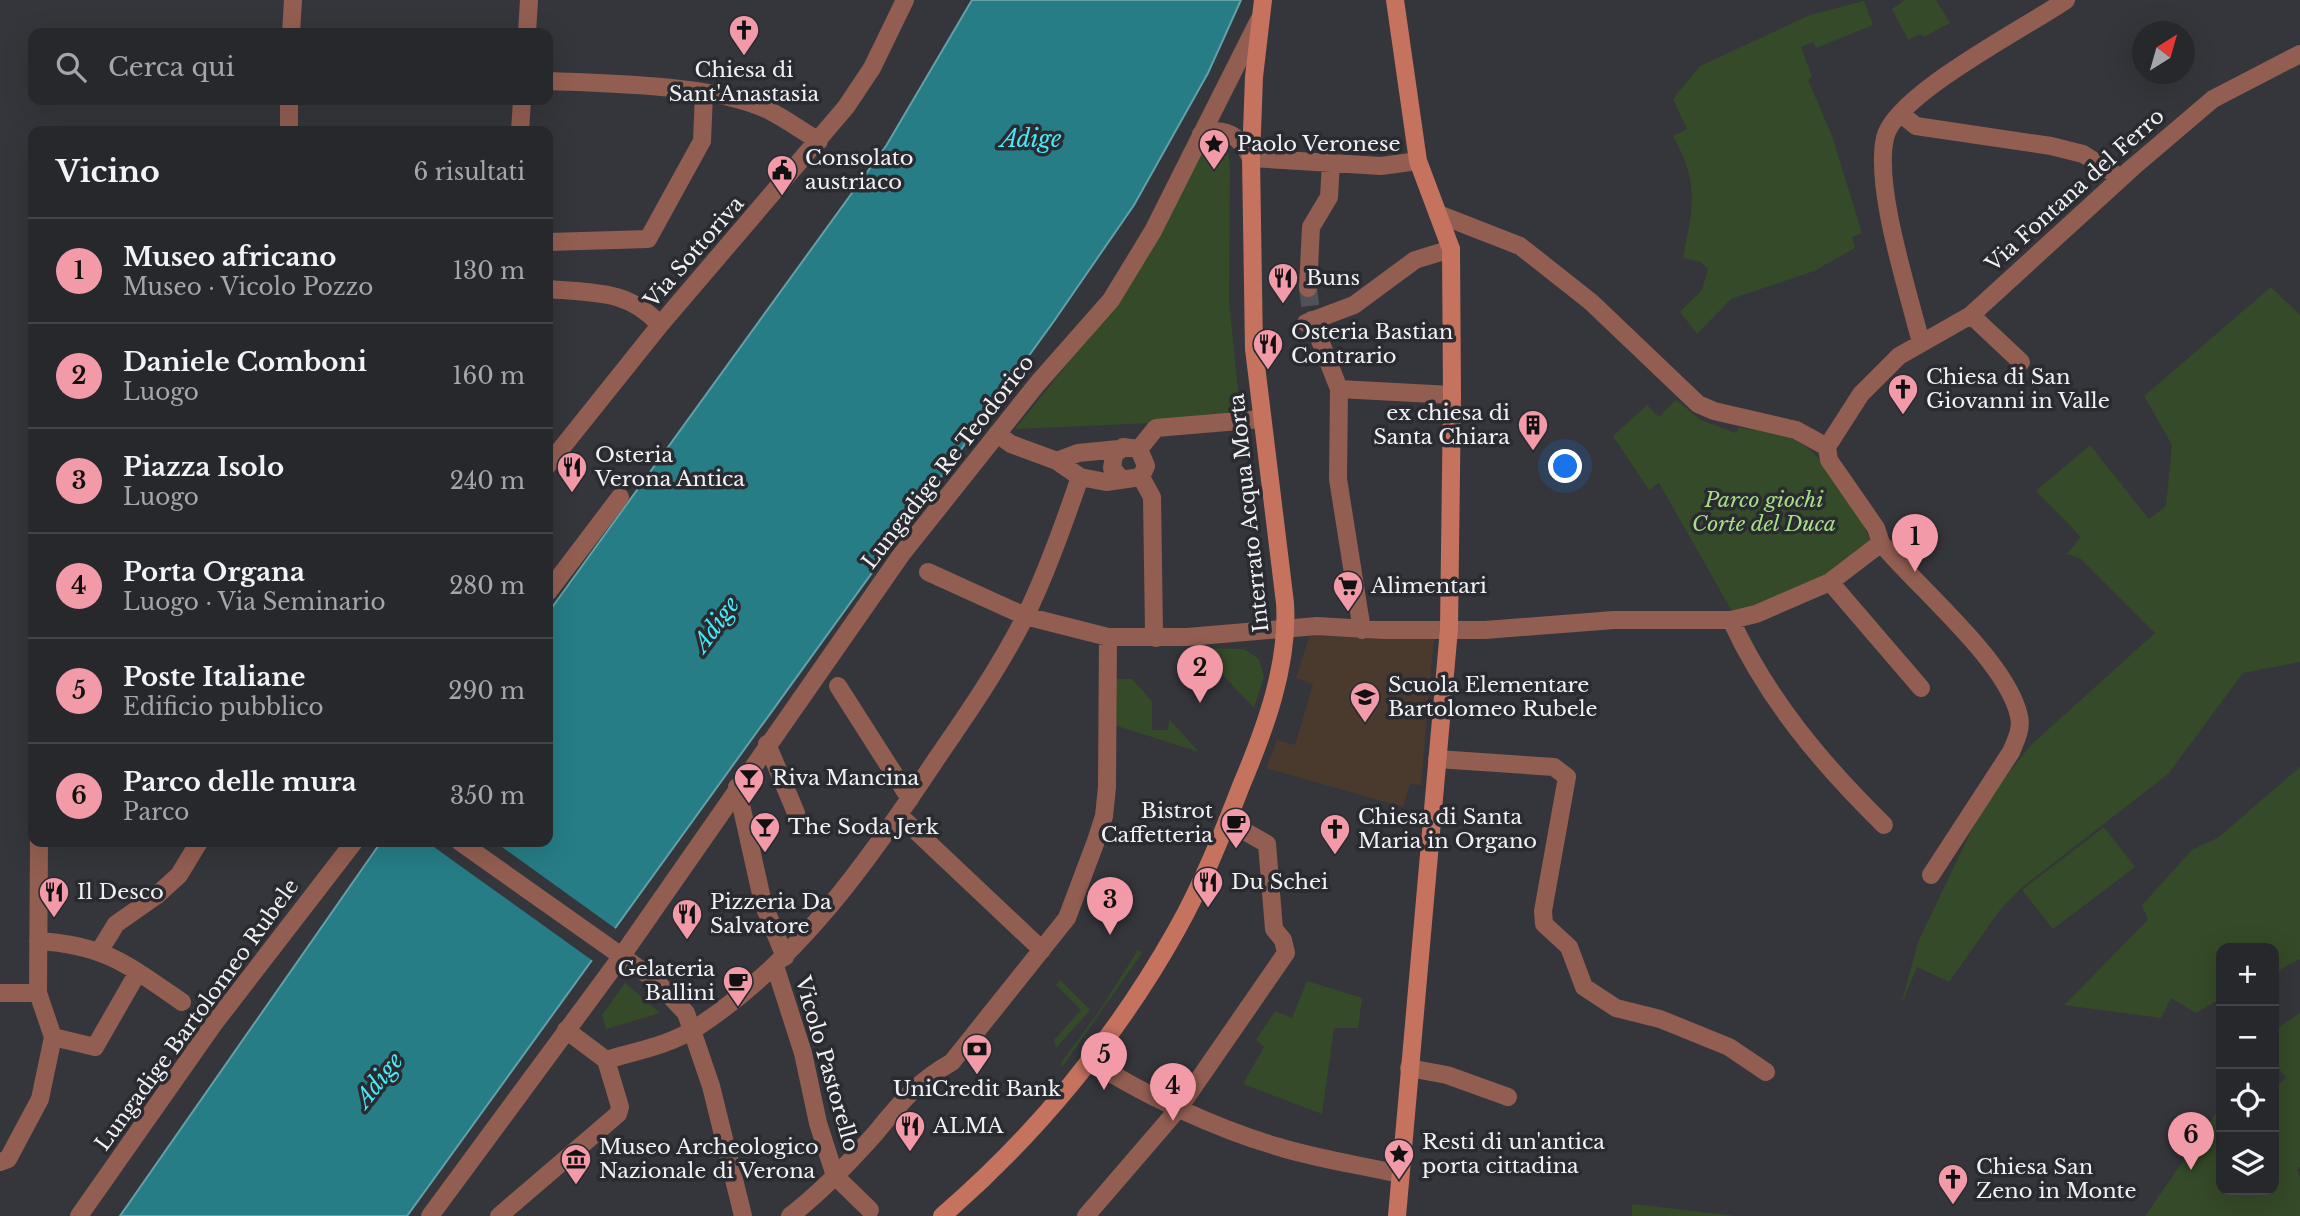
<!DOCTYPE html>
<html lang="it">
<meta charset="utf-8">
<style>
body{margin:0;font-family:"Libre Baskerville",serif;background:#333438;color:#f1f3f6}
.controls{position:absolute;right:21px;bottom:21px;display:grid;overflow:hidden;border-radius:14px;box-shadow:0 7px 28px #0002}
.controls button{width:63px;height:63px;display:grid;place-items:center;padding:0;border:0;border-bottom:2px solid #434448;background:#27282c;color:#f1f3f6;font:35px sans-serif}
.compass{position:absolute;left:2132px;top:21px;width:63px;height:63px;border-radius:50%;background:#27282c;box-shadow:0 7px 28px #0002;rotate:37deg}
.you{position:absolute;left:1566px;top:467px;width:24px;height:24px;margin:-18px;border:5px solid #fff;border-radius:50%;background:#1a73e8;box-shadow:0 0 0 10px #1a73e833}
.badge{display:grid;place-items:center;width:46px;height:46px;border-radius:50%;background:#f39aa8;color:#111;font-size:23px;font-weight:700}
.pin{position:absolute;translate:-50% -58px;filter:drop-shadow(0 2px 4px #0008)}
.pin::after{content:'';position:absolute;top:37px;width:24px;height:21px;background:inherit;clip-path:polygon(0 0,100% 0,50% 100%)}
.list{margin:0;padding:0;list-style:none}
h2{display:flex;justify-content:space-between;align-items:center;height:91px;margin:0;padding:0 28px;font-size:30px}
h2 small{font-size:23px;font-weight:400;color:#a4a6a9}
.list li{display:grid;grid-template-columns:46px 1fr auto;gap:21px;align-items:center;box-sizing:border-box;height:105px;padding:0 28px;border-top:2px solid #434448}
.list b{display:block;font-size:26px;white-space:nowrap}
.list p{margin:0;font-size:23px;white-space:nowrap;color:#a4a6a9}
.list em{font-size:23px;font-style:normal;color:#a4a6a9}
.icon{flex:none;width:38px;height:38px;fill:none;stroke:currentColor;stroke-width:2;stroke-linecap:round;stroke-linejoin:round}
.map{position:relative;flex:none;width:2300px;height:1216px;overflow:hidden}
.search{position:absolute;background:#27282c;box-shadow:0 7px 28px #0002;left:28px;top:28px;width:525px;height:77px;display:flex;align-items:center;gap:18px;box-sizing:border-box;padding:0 24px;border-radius:14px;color:#a4a6a9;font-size:26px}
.panel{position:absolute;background:#27282c;box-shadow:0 7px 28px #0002;left:28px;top:126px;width:525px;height:721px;border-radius:14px}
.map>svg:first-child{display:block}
.education{fill:#4a3a2e}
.green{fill:#354a28}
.water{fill:#267d86;stroke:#63a0a7;stroke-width:2}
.pier{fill:#34363b}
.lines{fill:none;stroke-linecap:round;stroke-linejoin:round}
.minor-tunnel{stroke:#505257;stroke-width:18;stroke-dasharray:18 9;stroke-linecap:butt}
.minor{stroke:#925e51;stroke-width:18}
.tertiary{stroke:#925e51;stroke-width:18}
.secondary{stroke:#c5725e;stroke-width:18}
.labels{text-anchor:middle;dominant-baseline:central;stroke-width:7;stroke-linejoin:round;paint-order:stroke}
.poi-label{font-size:21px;fill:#f0f1f4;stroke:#2a2b31;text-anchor:start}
.street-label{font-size:21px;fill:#f0f1f4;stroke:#2a2b31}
.park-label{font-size:21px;font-style:italic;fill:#a6de86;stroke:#2a2b31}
.water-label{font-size:23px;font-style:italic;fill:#48eaf9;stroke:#2a2b31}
</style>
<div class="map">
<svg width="2300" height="1216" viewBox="0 0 2300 1216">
<rect width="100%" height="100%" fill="#34363b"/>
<path class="education" d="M1310,634L1434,635L1421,785L1410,784L1403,807L1266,768L1277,740L1295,745L1313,684L1296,678Z"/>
<path class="green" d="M1905,0H1936L1950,23L1924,37L1921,34L1908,40L1892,9Z
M1864,1L1873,25L1816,48L1813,42L1801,47L1812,77L1808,80L1832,136L1862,233L1852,237L1855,248L1814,271L1731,299L1697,334L1680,312L1702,290L1708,269L1701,262L1683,258C1693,205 1700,185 1673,136L1687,129L1673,99L1700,66L1810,15Z
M1221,142L1228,152L1230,166L1229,301L1241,419L1015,429L1125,292L1198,155L1209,144Z
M2271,287L2300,315V662L2243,673L2168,774L2020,889L2000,910L1949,982L1917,967L1901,1005L1918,942L1984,804L2031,745L2155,633L2081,559L2067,554L2081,537L2036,491L2090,445L2149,519L2166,506L2172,445L2144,396Z
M1676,400L1701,420L1736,433L1739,427C1750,431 1761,429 1772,431C1824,444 1851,497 1871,542L1820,579L1733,613L1659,483L1649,490L1613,436L1647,405L1659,417Z
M1197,648L1244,649L1259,659L1264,677L1254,708Z
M1115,679H1132L1152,701V730H1168L1169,719L1199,752L1114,725Z
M2300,767V959L2274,973V948H2221V998L2196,1013L2171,998L2161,1018L2064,1005L2148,920L2142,905L2192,850L2219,837Z
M2104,827L2135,867L2053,929L2022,890Z
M1138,950L1142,953L1062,1067L1061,1063L1100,1010Z
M1060,980L1090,1010L1056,1048L1054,1040L1081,1010L1056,985Z
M1307,981L1362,998L1358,1028H1334L1322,1114L1243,1084L1264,1047L1256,1040L1275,1011L1292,1018Z
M625,983L660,1013L606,1029L602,1015Z
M2300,1013V1166L2297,1171L2300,1176V1216H2145L2221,1106V1190H2274V1088L2286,1078L2274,1062V1039L2278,1037L2276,1029Z
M1632,1204L1736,1216H1632Z"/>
<path class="water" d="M972,0H1241L1208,73L1134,205L1054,321L407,1216H120L381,842H548V613L886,146Z"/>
<path class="pier" d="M427,842H495L616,929L593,961Z"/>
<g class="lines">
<path class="minor-tunnel" d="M1308,288L1312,320"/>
<path class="minor" d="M291,33L293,0
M527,33L529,0
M548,81C606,83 718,85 768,110C786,119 802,131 819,141
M1901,114L1916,126L2051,146L2083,154L2121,178
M289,131V100
M520,131L522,100
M1251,158L1381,166L1418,161
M1438,214L1520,246L1591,302L1698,404L1714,411L1796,430L1827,447
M548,242L648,239L702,141L704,94
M1308,288L1311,227L1329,197L1331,163
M548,289C592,293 628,289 660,325
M1971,315L2021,362
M1312,320L1339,389L1338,479L1362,630
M1306,323L1354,305L1415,260L1451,249
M1921,343C1908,290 1874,188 1885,138C1894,95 2027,27 2066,0
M1339,389L1452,395
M997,434L1011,444L1057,461L1080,477L1106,482L1141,477L1146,466L1139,449L1123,447L1114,455L1112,468L1121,479
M1139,449L1156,428L1262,419
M1057,461L1078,453L1119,449
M548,465L660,325L846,107L872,68L905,0
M1141,477L1152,497L1154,632L1156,638
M1881,543C1918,588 2007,661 2019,716C2022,729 2016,740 2011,752L1931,875
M928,572L1025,616L1108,637H1187L1317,626L1384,630H1485L1614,620H1731L1756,614L1830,582L1881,543L1876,528L1829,460L1827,447L1861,394L1899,356L1971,315L2132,168L2213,99L2300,54
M1830,582L1921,688
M548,592L620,497
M1731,620C1767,699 1822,764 1884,825
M838,686L910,799
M767,744L796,813
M1437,759L1554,767L1567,777L1543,911L1544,924L1569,947L1584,987L1616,1008L1660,1019L1729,1047L1766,1072
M737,787L763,903L785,957
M899,815L1042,950
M38,941C105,945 128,965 182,1002
M100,950L116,924L156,896L179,875L199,842
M775,966L803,1053L818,1123L835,1176L870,1210
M0,993H38
M53,1037L95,1047L138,972
M1089,1059C1140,1094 1220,1130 1279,1147C1318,1159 1359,1165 1400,1174
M606,1060C636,1051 670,1045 696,1028C799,961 870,859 937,758C968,713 999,668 1024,619C1046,575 1064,524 1080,477
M1409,1068L1447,1075L1508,1097
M0,1162L8,1159L40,1099L53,1037L38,993L39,842
M79,1216L213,1025L354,842
M499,1216L618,1114L620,1107L606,1060L566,1030
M790,1216C820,1193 847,1165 873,1136C899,1105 915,1083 952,1062L1067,918L1096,841L1104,816L1107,787L1108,637
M1086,1216L1179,1108L1286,953L1283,940L1274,929L1267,844L1227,821"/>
<path class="tertiary" d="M1201,134C1225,126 1240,136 1251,158
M460,842L654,979L686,1013L711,1086L743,1216
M430,1216L621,957L901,555L1037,384L1111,300L1153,231L1259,20"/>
<path class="secondary" d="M1395,0L1418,161L1451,249L1452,395L1449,629L1397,1216
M942,1216C1035,1136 1116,1038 1176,931C1202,885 1222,835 1241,786C1265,729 1289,665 1285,603L1254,349L1251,158L1254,77L1263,0"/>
</g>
<defs>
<g id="church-pin" transform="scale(1.575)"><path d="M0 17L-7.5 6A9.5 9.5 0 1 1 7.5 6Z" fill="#f39aa8" stroke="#2a2b31"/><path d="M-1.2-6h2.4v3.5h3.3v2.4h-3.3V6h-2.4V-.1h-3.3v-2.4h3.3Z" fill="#111"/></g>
<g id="sight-pin" transform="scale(1.575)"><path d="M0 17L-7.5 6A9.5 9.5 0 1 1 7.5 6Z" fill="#f39aa8" stroke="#2a2b31"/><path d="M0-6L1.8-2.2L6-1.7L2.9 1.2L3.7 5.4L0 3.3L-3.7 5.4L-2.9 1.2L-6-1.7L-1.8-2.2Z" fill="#111"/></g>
<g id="civic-pin" transform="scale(1.575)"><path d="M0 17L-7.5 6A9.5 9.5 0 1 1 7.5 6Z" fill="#f39aa8" stroke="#2a2b31"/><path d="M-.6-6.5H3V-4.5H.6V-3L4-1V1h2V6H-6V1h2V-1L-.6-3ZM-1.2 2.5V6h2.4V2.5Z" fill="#111"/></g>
<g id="restaurant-pin" transform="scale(1.575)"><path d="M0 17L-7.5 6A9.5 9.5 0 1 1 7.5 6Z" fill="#f39aa8" stroke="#2a2b31"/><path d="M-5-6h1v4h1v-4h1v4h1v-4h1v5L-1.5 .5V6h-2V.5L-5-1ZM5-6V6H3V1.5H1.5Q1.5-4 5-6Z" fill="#111"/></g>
<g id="building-pin" transform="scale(1.575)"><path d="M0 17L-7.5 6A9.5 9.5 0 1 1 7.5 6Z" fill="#f39aa8" stroke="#2a2b31"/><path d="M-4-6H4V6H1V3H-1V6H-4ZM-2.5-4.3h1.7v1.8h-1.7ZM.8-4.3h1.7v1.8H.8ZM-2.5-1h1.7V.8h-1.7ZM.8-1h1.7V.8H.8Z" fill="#111"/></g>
<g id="supermarket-pin" transform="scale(1.575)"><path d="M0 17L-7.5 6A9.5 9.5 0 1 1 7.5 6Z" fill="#f39aa8" stroke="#2a2b31"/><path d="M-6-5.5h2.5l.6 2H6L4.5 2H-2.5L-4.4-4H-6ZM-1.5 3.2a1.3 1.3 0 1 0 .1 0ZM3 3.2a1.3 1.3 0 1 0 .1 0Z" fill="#111"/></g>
<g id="school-pin" transform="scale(1.575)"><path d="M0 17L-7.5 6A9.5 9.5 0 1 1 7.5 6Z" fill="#f39aa8" stroke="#2a2b31"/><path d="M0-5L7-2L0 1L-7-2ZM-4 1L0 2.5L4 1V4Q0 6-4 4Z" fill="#111"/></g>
<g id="bar-pin" transform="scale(1.575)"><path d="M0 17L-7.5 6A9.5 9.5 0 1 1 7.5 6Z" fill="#f39aa8" stroke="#2a2b31"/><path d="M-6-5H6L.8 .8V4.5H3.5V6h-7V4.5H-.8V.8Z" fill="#111"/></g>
<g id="cafe-pin" transform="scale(1.575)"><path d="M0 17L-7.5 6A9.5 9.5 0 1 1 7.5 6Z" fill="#f39aa8" stroke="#2a2b31"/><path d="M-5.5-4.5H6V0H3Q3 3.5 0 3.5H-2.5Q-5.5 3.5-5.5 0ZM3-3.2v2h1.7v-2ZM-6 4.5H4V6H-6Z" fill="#111"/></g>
<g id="bank-pin" transform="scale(1.575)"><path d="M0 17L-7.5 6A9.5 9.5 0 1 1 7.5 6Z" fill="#f39aa8" stroke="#2a2b31"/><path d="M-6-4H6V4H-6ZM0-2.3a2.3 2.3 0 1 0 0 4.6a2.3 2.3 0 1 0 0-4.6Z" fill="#111"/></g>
<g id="museum-pin" transform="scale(1.575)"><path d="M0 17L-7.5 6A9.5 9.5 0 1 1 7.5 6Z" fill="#f39aa8" stroke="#2a2b31"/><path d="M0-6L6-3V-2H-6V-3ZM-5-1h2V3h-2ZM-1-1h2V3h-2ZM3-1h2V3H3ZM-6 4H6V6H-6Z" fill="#111"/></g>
</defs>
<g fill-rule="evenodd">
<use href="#church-pin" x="744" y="30"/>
<use href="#sight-pin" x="1214" y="144"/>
<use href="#civic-pin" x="782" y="170"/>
<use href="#restaurant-pin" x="1283" y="278"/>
<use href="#restaurant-pin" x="1268" y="344"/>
<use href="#church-pin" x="1903" y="389"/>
<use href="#building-pin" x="1533" y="425"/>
<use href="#restaurant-pin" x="572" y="467"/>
<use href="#supermarket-pin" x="1348" y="586"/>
<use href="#school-pin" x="1365" y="697"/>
<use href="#bar-pin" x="749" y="778"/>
<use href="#cafe-pin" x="1236" y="823"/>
<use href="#bar-pin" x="765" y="827"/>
<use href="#church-pin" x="1335" y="829"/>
<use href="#restaurant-pin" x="1208" y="882"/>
<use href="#restaurant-pin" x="54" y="892"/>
<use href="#restaurant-pin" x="687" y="914"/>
<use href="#cafe-pin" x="738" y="981"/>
<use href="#bank-pin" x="977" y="1049"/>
<use href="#restaurant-pin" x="910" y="1126"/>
<use href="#sight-pin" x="1399" y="1154"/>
<use href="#museum-pin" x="576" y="1159"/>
<use href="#church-pin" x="1953" y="1179"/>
</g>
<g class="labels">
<g class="poi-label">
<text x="744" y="70" text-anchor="middle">Chiesa di<tspan x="744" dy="24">Sant'Anastasia</tspan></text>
<text x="1237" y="144">Paolo Veronese</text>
<text x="805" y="158">Consolato<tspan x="805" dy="24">austriaco</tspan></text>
<text x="1306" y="278">Buns</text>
<text x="1291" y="332">Osteria Bastian<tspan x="1291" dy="24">Contrario</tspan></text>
<text x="1926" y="377">Chiesa di San<tspan x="1926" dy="24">Giovanni in Valle</tspan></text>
<text x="1510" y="413" text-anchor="end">ex chiesa di<tspan x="1510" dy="24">Santa Chiara</tspan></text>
<text x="595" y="455">Osteria<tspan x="595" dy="24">Verona Antica</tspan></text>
<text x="1371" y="586">Alimentari</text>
<text x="1388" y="685">Scuola Elementare<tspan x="1388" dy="24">Bartolomeo Rubele</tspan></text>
<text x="772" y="778">Riva Mancina</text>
<text x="1213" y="811" text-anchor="end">Bistrot<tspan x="1213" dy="24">Caffetteria</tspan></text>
<text x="1358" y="817">Chiesa di Santa<tspan x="1358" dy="24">Maria in Organo</tspan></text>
<text x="788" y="827">The Soda Jerk</text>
<text x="1231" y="882">Du Schei</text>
<text x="77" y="892">Il Desco</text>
<text x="710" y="902">Pizzeria Da<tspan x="710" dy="24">Salvatore</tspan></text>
<text x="715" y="969" text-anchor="end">Gelateria<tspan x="715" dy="24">Ballini</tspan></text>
<text x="977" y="1089" text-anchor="middle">UniCredit Bank</text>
<text x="933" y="1126">ALMA</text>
<text x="1422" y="1142">Resti di un'antica<tspan x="1422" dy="24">porta cittadina</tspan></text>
<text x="599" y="1147">Museo Archeologico<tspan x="599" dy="24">Nazionale di Verona</tspan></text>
<text x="1976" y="1167">Chiesa San<tspan x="1976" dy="24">Zeno in Monte</tspan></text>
</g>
<g class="street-label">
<text transform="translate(2075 190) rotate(-42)">Via Fontana del Ferro</text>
<text transform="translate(694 252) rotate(-49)">Via Sottoriva</text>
<text transform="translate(948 462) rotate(-52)">Lungadige Re Teodorico</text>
<text transform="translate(1249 513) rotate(-96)">Interrato Acqua Morta</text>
<text transform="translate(197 1015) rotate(-54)">Lungadige Bartolomeo Rubele</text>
<text transform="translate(827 1064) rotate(74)">Vicolo Pastorello</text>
</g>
<g class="park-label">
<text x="1764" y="500">Parco giochi<tspan x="1764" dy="24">Corte del Duca</tspan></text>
</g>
<g class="water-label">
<text x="1031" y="139">Adige</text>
<text transform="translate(716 624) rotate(-54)">Adige</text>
<text transform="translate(379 1080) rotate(-52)">Adige</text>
</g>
</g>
</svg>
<div class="controls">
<button>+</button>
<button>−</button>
<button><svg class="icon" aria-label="locate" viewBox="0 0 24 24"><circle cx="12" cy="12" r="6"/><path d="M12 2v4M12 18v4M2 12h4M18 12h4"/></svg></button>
<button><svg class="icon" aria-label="layers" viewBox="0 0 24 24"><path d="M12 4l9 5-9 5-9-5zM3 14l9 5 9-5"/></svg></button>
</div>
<svg class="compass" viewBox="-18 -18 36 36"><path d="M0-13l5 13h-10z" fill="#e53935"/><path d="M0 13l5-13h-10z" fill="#a4a6a9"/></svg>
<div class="you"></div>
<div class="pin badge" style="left:1915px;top:572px">1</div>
<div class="pin badge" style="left:1200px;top:703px">2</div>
<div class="pin badge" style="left:1110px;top:935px">3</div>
<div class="pin badge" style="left:1173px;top:1121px">4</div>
<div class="pin badge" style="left:1104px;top:1090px">5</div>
<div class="pin badge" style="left:2191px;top:1170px">6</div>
<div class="search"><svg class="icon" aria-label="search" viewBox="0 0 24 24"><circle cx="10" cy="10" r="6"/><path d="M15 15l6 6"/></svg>Cerca qui</div>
<section class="panel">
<h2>Vicino<small>6 risultati</small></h2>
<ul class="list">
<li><span class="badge">1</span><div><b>Museo africano</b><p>Museo · Vicolo Pozzo</p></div><em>130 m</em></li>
<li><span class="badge">2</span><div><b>Daniele Comboni</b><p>Luogo</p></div><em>160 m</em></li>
<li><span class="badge">3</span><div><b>Piazza Isolo</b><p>Luogo</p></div><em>240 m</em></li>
<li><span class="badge">4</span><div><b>Porta Organa</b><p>Luogo · Via Seminario</p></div><em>280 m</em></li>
<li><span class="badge">5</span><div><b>Poste Italiane</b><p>Edificio pubblico</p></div><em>290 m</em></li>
<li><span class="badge">6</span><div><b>Parco delle mura</b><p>Parco</p></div><em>350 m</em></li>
</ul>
</section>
</div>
